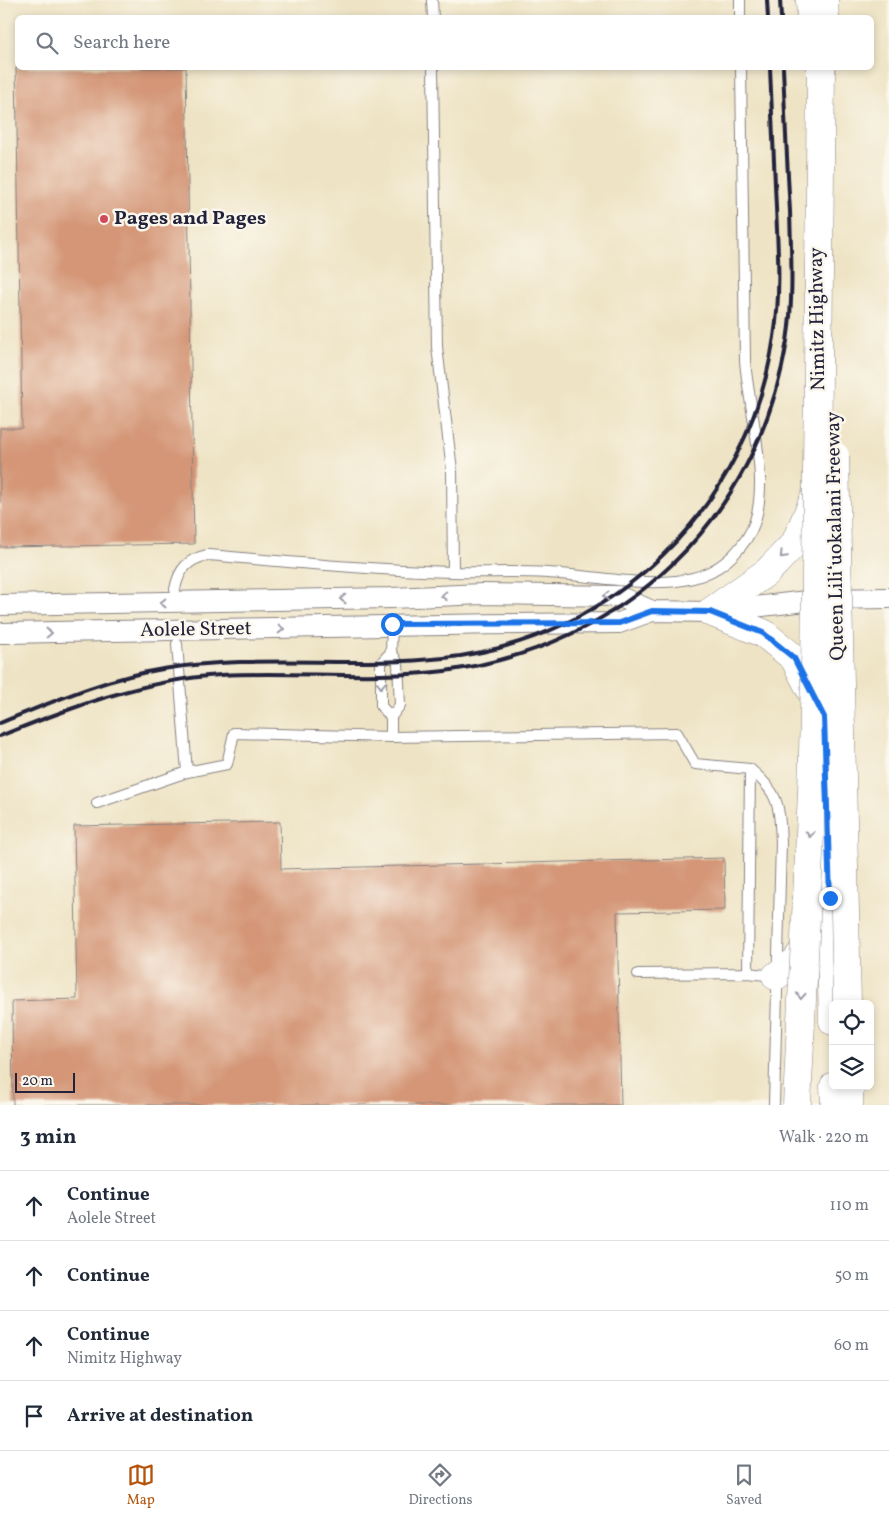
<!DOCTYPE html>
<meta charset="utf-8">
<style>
body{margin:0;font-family:Vollkorn,serif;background:#f6f6f7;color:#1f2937}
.controls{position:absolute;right:15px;bottom:15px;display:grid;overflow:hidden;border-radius:8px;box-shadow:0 2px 8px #0003}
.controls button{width:45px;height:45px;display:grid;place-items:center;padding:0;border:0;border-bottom:1px solid #e0e1e3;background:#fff;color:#1f2937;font:25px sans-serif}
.scale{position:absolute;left:15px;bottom:12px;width:60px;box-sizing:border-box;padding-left:5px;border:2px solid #22223b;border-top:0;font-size:14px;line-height:18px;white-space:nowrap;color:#22223b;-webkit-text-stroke:4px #fbf7ec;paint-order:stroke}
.stop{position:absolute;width:15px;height:15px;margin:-11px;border:4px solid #1a73e8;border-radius:50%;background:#fff}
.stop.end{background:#1a73e8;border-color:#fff;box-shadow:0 1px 5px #0008}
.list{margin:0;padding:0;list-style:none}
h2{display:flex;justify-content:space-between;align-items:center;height:65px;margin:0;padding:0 20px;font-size:21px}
h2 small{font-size:16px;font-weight:400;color:#747a83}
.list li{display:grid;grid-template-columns:32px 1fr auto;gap:15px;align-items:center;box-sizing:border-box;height:70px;padding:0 20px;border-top:1px solid #e0e1e3}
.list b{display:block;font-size:19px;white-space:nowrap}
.list p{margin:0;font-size:16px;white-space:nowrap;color:#747a83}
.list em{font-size:16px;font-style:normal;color:#747a83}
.icon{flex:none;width:28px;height:28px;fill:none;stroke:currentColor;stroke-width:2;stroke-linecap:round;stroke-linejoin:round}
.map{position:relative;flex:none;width:889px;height:1105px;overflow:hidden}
.search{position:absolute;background:#fff;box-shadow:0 2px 8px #0003;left:15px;right:15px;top:15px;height:55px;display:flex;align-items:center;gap:12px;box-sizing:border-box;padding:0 18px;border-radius:8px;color:#747a83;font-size:19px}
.sheet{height:345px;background:#fff}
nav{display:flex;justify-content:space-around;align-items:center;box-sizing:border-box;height:70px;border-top:1px solid #e0e1e3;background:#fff;font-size:14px;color:#747a83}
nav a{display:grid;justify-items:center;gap:2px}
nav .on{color:#b45309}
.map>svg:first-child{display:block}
.building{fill:#d49677}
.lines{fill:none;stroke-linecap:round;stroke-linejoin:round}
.lane-casing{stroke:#888280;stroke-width:12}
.street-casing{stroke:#888280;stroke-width:22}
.primary-casing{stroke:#888280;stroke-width:29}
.highway-casing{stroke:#888280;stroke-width:29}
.lane{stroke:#fff;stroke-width:10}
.street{stroke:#fff;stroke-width:20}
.primary{stroke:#fff;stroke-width:28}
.highway{stroke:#fff;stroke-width:28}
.rail{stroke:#22223b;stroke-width:4}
.highway-bridge-casing{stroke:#888280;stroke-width:29;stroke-linecap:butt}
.highway-bridge{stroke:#fff;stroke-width:28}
.oneway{stroke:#9c9ca7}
.route{stroke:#1a73e8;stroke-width:6}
.poi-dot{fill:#d1495b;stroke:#fbf7ec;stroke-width:2}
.labels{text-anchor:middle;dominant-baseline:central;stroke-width:5;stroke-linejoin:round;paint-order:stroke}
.poi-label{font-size:20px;font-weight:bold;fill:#22223b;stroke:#fbf7ec;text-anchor:start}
.street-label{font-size:20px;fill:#22223b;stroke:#fbf7ec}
</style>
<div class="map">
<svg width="889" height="1105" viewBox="0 0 889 1105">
<rect width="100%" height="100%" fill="#fbf7ec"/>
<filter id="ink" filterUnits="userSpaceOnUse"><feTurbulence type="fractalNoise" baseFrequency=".02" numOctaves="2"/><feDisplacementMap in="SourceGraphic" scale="10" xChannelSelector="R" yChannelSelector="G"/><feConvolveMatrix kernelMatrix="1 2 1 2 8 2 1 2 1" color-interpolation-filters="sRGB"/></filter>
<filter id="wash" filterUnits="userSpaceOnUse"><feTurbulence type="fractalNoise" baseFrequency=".0096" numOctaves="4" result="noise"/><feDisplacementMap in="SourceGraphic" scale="20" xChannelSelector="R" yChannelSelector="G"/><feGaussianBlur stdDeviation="1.12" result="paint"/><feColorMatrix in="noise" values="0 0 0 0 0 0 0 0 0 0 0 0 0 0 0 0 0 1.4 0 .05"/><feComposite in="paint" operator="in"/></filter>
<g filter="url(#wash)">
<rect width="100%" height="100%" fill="#eee3c4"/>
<g id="blocks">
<path class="building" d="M16,68H186L194,544L0,547V428H22Z
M280,822L281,869L724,858L725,910L617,912L621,1105H13L12,1001L77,999L74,826Z"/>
</g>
</g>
<g filter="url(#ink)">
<use href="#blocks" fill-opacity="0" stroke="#888280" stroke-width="1"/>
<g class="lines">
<g class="lane-casing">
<path id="lane" d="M432,0L433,18
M740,0V18
M433,68L437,347L452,470L453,572
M175,589C179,569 188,559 208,555C290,562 371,570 453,572C484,573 516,571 547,573C590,575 641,587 683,580C710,576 732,561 747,538C776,495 748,409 745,360L741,68
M177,644L187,772L227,764L234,733L391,737L677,733L695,764L750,769L748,973L638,974
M391,652L381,663V706L391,717V737
M391,717L400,705L398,663L391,652L392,624
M750,769C780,794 779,805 781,842L774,1105
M97,803L187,772
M748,973L774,976"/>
</g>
<g class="street-casing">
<path id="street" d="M0,605L391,598L482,594L618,596L652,611
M0,633C206,630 412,624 619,623L652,611L710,612L824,599L889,598"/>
</g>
<g class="primary-casing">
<path id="primary" d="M810,0L811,18
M710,612L767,572L795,543L817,492
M710,612L763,633L794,658L819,706
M825,736L833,1021
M776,976L796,961L813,936
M834,1086L835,1105"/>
</g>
<g class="highway-casing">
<path id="highway" d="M824,0L825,18
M849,1086V1105"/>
</g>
<use href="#lane" class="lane"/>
<use href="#street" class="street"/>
<use href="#primary" class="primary"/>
<use href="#highway" class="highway"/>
<path class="rail" d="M767,0L768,18
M780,0L781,18
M0,723C52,702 106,678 163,669C256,654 351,668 444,658C615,640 749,506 774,337C781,294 778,251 776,208C774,161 772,114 770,68
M0,736C72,707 143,680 221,675C296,671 371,680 445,671C624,647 758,520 787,341C794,298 791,254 790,211C787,163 785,115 783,68"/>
<g class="highway-bridge-casing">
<path id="highway-bridge" d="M835,456L847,1004
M797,1105L812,792L815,674L821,68"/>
</g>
<use href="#highway-bridge" class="highway-bridge"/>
</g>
<defs><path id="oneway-chevron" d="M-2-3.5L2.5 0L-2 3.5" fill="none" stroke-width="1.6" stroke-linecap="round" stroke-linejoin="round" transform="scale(1.25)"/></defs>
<g class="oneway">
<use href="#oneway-chevron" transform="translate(783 555) rotate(134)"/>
<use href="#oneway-chevron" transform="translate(444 596) rotate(177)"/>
<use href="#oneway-chevron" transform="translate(606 596) rotate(-179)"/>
<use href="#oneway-chevron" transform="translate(343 599) rotate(179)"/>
<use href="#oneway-chevron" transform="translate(163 603) rotate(179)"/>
<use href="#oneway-chevron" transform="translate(281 629) rotate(-1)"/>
<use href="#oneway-chevron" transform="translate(49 633) rotate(-1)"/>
<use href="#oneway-chevron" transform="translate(381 685) rotate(90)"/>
<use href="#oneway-chevron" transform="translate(810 834) rotate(93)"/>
<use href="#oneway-chevron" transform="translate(801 996) rotate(93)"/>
</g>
</g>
<g class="lines" filter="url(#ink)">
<path class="route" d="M392,624L619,623L652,611L710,612L763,633L794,658L824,717L830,898"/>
</g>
<circle class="poi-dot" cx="104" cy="219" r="5"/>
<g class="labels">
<g class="poi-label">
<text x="114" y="219">Pages and Pages</text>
</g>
<g class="street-label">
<text transform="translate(818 319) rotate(-91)">Nimitz Highway</text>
<text transform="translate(836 536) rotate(-91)">Queen Liliʻuokalani Freeway</text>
<text transform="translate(196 630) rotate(-1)">Aolele Street</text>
</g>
</g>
</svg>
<div class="controls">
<button><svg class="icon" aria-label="locate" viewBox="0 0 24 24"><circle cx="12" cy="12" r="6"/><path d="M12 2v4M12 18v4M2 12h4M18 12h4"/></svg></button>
<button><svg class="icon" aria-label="layers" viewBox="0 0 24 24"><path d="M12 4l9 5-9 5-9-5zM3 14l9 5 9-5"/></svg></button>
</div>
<div class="scale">20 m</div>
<div class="stop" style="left:392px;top:624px"></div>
<div class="stop end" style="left:830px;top:898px"></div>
<div class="search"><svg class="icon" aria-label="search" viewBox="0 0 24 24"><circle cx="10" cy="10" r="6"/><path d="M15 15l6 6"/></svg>Search here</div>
</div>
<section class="sheet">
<h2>3 min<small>Walk · 220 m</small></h2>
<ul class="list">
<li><svg class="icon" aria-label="ahead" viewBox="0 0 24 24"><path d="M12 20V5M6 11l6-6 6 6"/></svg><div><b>Continue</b><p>Aolele Street</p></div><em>110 m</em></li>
<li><svg class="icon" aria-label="ahead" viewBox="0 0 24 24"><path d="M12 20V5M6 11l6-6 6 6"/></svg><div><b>Continue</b></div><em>50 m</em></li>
<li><svg class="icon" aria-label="ahead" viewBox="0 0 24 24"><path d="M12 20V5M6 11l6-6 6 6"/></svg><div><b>Continue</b><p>Nimitz Highway</p></div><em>60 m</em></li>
<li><svg class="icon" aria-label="arrive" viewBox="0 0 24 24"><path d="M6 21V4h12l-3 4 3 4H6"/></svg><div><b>Arrive at destination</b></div></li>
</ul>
</section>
<nav>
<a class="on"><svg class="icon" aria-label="map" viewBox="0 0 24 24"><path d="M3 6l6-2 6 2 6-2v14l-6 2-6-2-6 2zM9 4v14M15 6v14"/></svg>Map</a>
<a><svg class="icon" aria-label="directions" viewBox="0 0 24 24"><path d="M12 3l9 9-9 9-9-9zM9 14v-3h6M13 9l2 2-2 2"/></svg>Directions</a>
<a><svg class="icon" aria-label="saved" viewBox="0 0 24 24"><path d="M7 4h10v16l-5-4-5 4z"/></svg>Saved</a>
</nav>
